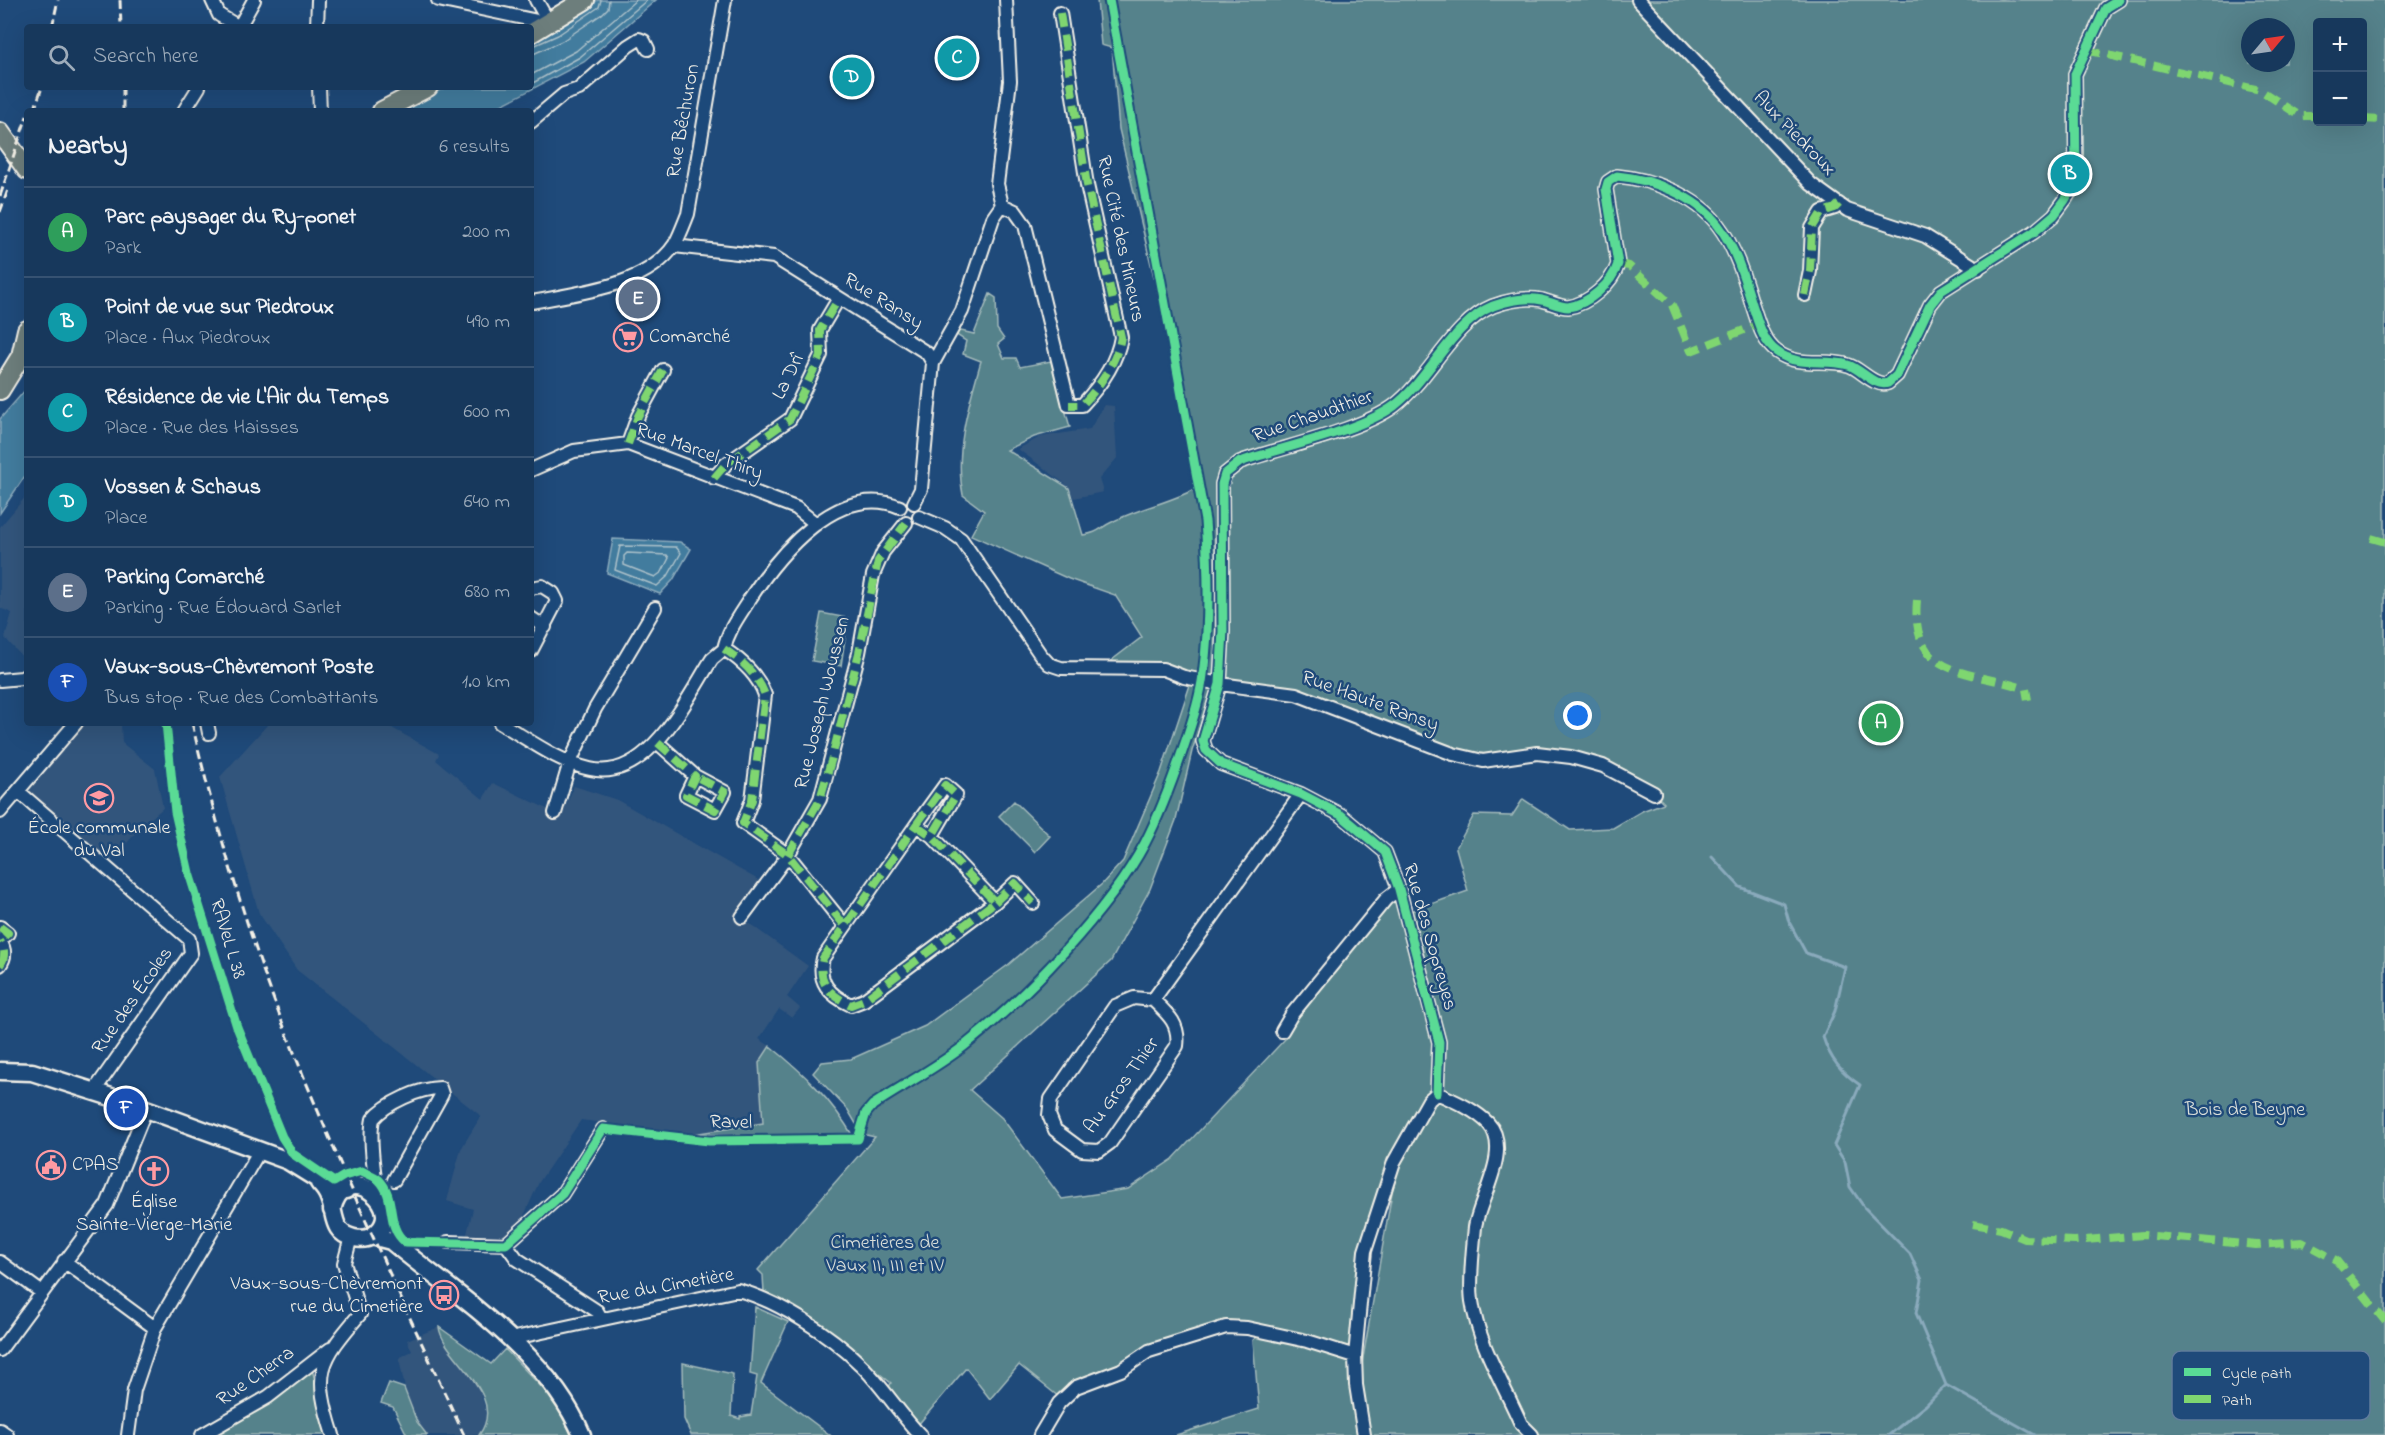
<!DOCTYPE html>
<meta charset="utf-8">
<style>
body{margin:0;font-family:"Indie Flower",sans-serif;background:#244365;color:#f1f3f6}
.controls{position:absolute;right:18px;top:18px;display:grid;overflow:hidden;border-radius:6px;box-shadow:0 6px 24px #0002}
.controls button{width:54px;height:54px;display:grid;place-items:center;padding:0;border:0;border-bottom:2px solid #365272;background:#17385c;color:#f1f3f6;font:30px sans-serif}
.compass{position:absolute;left:2241px;top:18px;width:54px;height:54px;border-radius:50%;background:#17385c;box-shadow:0 6px 24px #0002;rotate:61deg}
.you{position:absolute;left:1578px;top:716px;width:21px;height:21px;margin:-15px;border:4px solid #fff;border-radius:50%;background:#1a73e8;box-shadow:0 0 0 9px #1a73e833}
.badge{display:grid;place-items:center;width:39px;height:39px;border-radius:50%;background:#ff9aa2;color:#fff;font-size:20px;font-weight:700}
.pin{position:absolute;translate:-50% -50%;border:3px solid #fff;box-shadow:0 2px 6px #0006}
.list{margin:0;padding:0;list-style:none}
h2{display:flex;justify-content:space-between;align-items:center;height:78px;margin:0;padding:0 24px;font-size:26px}
h2 small{font-size:20px;font-weight:400;color:#9eacbb}
.list li{display:grid;grid-template-columns:39px 1fr auto;gap:18px;align-items:center;box-sizing:border-box;height:90px;padding:0 24px;border-top:2px solid #365272}
.list b{display:block;font-size:22px;white-space:nowrap}
.list p{margin:0;font-size:20px;white-space:nowrap;color:#9eacbb}
.list em{font-size:20px;font-style:normal;color:#9eacbb}
.icon{flex:none;width:33px;height:33px;fill:none;stroke:currentColor;stroke-width:2;stroke-linecap:round;stroke-linejoin:round}
.map{position:relative;flex:none;width:2385px;height:1435px;overflow:hidden}
.search{position:absolute;background:#17385c;box-shadow:0 6px 24px #0002;left:24px;top:24px;width:510px;height:66px;display:flex;align-items:center;gap:15px;box-sizing:border-box;padding:0 21px;border-radius:6px;color:#9eacbb;font-size:22px}
.panel{position:absolute;background:#17385c;box-shadow:0 6px 24px #0002;left:24px;top:108px;width:510px;height:618px;border-radius:6px}
.map>svg:first-child{display:block}
.built{fill:#33557c}
.green{fill:#54828b;stroke:#a4baba;stroke-width:1.5;fill-rule:evenodd}
.water{fill:#437b9e;stroke:#8aaabc;stroke-width:1.5}
.lines{fill:none;stroke-linecap:round;stroke-linejoin:round}
.shore{stroke:#adc2ca;stroke-width:1.5}
.stream{stroke:#8aaabc;stroke-width:3}
.minor-casing{stroke:#f4f1e8;stroke-width:16}
.secondary-casing{stroke:#f4f1e8;stroke-width:21}
.primary-casing{stroke:#f4f1e8;stroke-width:22}
.minor{stroke:#1f4a7a;stroke-width:12}
.secondary{stroke:#1f4a7a;stroke-width:16}
.primary{stroke:#6d7e7c;stroke-width:18}
.rail{stroke:#f4f1e8;stroke-width:3;stroke-dasharray:9 4.5;stroke-linecap:butt}
.quiet{stroke:#7fd670;stroke-width:8;stroke-dasharray:15 8;stroke-linecap:butt}
.cycleway-casing{stroke:#1f4a7a;stroke-width:13}
.cycleway{stroke:#5adb95;stroke-width:9}
.labels{text-anchor:middle;dominant-baseline:central;stroke-width:5;stroke-linejoin:round;paint-order:stroke}
.street-label{font-size:20px;fill:#f4f1e8;stroke:#1f4a7a}
.poi-label{font-size:20px;fill:#f4f1e8;stroke:#1f4a7a;text-anchor:start}
.park-label{font-size:20px;fill:#dce0da;stroke:#1f4a7a}
.key{fill:#1f4a7a;stroke:#5f7c9b;stroke-width:1.5}
.key-label{font-size:16px;fill:#f4f1e8}
</style>
<div class="map">
<svg width="2385" height="1435" viewBox="0 0 2385 1435">
<rect width="100%" height="100%" fill="#1f4a7a"/>
<filter id="ink" filterUnits="userSpaceOnUse"><feTurbulence type="fractalNoise" baseFrequency=".0167" numOctaves="2"/><feDisplacementMap in="SourceGraphic" scale="12" xChannelSelector="R" yChannelSelector="G"/><feConvolveMatrix kernelMatrix="1 2 1 2 8 2 1 2 1" color-interpolation-filters="sRGB"/></filter>
<g filter="url(#ink)">
<path class="built" d="M1104,405L1114,406L1117,458L1099,479L1103,492L1074,498L1068,486L1018,449L1040,437L1090,429Z
M27,495V662L5,638L12,613L0,608V527Z
M85,723H121L122,743L155,769L163,808L141,827L111,861L27,789Z
M269,723H383L439,754L436,760L483,799L493,783L562,816L574,786L617,800L760,881L739,916L808,966L787,997L800,1008L792,1018L779,1009L759,1039L770,1046L759,1063L763,1123L693,1134L581,1120L539,1182L522,1220L524,1223L508,1237L496,1240L466,1238L473,1209L447,1201L461,1149L481,1116L297,970L259,913L220,777Z
M439,1327L441,1339L464,1364L478,1386L485,1408L486,1420L479,1435H427L417,1422L407,1399L399,1358L412,1351L407,1340Z"/>
<path class="green" d="M1097,0H2385V1435H1369L1360,1375L1394,1181L1421,1103L1400,1137L1363,1250L1353,1344L1348,1349L1299,1335L1223,1321L1147,1347L1117,1366L1068,1384L1059,1397L1019,1365L990,1399L966,1368L917,1426L886,1393L891,1383L821,1326L764,1293L763,1275L758,1270L875,1137L862,1134L848,1110L813,1073L822,1062L851,1059L925,1026L1008,965L1102,884L1123,861L1161,772L1190,685H1214L1192,751L1176,820L1150,889L1111,961L970,1090L1002,1118L1062,1199L1128,1189L1173,1159L1286,1038L1289,1026L1388,898L1396,897L1443,1046L1411,911L1468,891L1456,848L1474,815L1512,816L1523,799L1570,830L1613,828L1642,811L1664,803L1654,793L1571,757L1483,761L1296,694L1108,663L1142,637L1115,595L1069,579L971,535L984,511L963,495C954,451 969,403 981,361L963,354L966,341L955,334L957,330L974,334L990,294L996,298L997,329L1004,339L998,344L1004,358H1016L1020,367L1051,361L1070,427L1034,437L1007,450L1069,488L1083,535C1099,533 1099,528 1112,522C1141,507 1174,502 1203,485L1119,129L1112,48L1101,45ZM2318,22H2362V122H2318ZM2250,27H2286V63H2250Z
M821,613L848,618L841,666L812,661Z
M1014,801L1050,836L1035,852L999,816Z
M770,1046C804,1073 832,1100 854,1138L693,1134L763,1123L759,1063Z
M755,1307L788,1322L761,1383L830,1435H691L684,1419L683,1363L733,1374L731,1416L740,1419V1417L751,1415L757,1376L750,1374Z
M439,1327L491,1364L505,1349L552,1398L572,1435H479C509,1394 442,1357 439,1327Z
M1257,1337L1318,1347L1350,1360L1360,1435H1176L1259,1409L1253,1340Z
M312,1369L329,1435H211C248,1418 281,1395 312,1369Z
M389,1383L404,1388L417,1422L427,1435H407L393,1407L381,1403Z"/>
<path class="water" d="M598,0H656L584,62L490,111H400L446,87H531V42L555,30Z
M27,388V473L0,513V419Z
M613,539L680,542L691,549L673,580L660,594L607,573Z"/>
<g class="lines">
<path class="shore" d="M531,47L558,35L599,7L601,0
M531,55L562,41L602,14L608,8L609,0
M531,75L576,51L636,0
M531,84L580,57L647,0
M620,546L676,547L681,553L668,576L657,586L615,570Z
M627,553L667,555L669,558L662,572L655,577L624,565V556Z"/>
<path class="stream" d="M1712,857L1740,887L1784,904L1789,922L1806,953L1845,967L1835,1011L1823,1037C1830,1059 1841,1072 1860,1085L1834,1145L1845,1162L1850,1187L1864,1207L1910,1254L1922,1280L1916,1313L1946,1385L2035,1435
M1889,1435L1926,1405L1946,1385"/>
<g class="minor-casing">
<path id="minor" d="M212,0L219,15L239,27
M438,0L547,23
M536,0L549,23
M1638,0L1811,184L1847,210L1925,236L1978,269
M239,27L254,0
M317,27L318,0
M319,87L320,111
M184,111L199,87
M531,122L564,94L579,89L628,46L639,39L644,41L648,49
M1002,205L1015,211L1025,225L1069,405H1082C1099,387 1117,362 1121,337L1087,185L1060,13
M674,246L774,257L927,353L933,363L921,489L914,503
M1805,295L1810,271L1812,228L1822,212L1835,208L1839,204
M531,302C577,293 647,287 675,244C680,235 684,224 688,214L725,0
M933,363L962,311L993,218L1002,205L997,184L1010,81L1006,0
M628,444L638,416L663,370
M531,470L574,451L628,444L796,508L815,523
M714,478L726,464L790,419L821,355L820,330L839,298
M919,517L945,528L961,539L1040,654L1049,664L1061,668L1163,669L1184,677L1220,684L1296,694L1453,754L1483,761L1537,753L1571,757L1603,766L1654,793
M531,588L542,586L553,593L557,601L531,651
M531,618L545,627
M724,649C741,660 758,675 765,695L752,800L743,823L788,855L845,926
M0,680L22,678L27,675
M207,723L209,733
M500,723C528,739 558,762 590,769C648,783 687,698 712,659L724,649C728,630 739,616 749,600C778,555 838,481 900,507
M658,743L695,776L686,795L715,810L725,792L695,776
M18,791L189,939L191,953L94,1091
M0,812L76,723
M555,813L570,762L595,709L655,608
M916,825L932,836L995,902L864,1000L851,1005C829,995 817,982 823,958Z
M916,825L945,785L956,795L932,836
M995,902L1015,883L1033,903
M742,917L788,855L820,799L859,653L873,575L883,552L906,523
M0,927L8,933L0,941
M0,965C6,957 5,949 0,941
M1153,1000C1168,1014 1180,1024 1177,1046L1110,1143L1099,1151L1082,1150L1055,1130L1049,1115L1051,1099L1115,1006L1134,998L1153,1000L1301,794
M1282,1031L1292,1014L1386,899L1399,889
M1437,1093L1439,1042L1399,889L1385,852L1341,815L1301,794L1221,764L1206,750L1203,741L1220,684L1223,631L1222,484L1225,474L1240,462C1282,447 1360,431 1394,406C1429,380 1453,322 1493,306C1507,301 1526,297 1542,300C1550,302 1560,307 1568,307C1589,304 1612,283 1618,264L1606,189L1608,182L1617,176C1652,179 1696,196 1718,225C1735,247 1744,277 1752,304C1758,321 1762,341 1777,352C1798,368 1825,358 1848,365C1860,368 1875,388 1888,383L1897,375L1930,305L1941,291L2034,232L2054,215L2065,200L2076,182L2075,74L2106,8L2119,0
M1437,1093C1454,1101 1474,1109 1488,1123C1513,1149 1479,1199 1475,1227C1473,1249 1469,1279 1472,1301C1478,1343 1504,1385 1521,1424L1532,1435
M380,1199C374,1181 369,1137 373,1119C386,1103 420,1088 440,1088L442,1094L394,1180
M448,1242L506,1244L562,1194L603,1129
M506,1244L517,1259L597,1311L601,1318
M64,1261L155,1328
M0,1262L41,1292
M510,1339L738,1290C778,1301 830,1334 860,1364C882,1385 898,1412 920,1435
M0,1350L107,1205L146,1109
M0,1430L7,1435
M128,1435L134,1390L155,1328L260,1150
M202,1435L268,1397L330,1349
M333,1435C313,1372 319,1362 360,1314L344,1263L351,1237
M1040,1435L1059,1403L1076,1387L1121,1370L1149,1351L1226,1327L1247,1328L1307,1341L1355,1356
M1364,1435L1356,1385L1355,1356L1365,1251L1394,1162L1429,1100L1437,1093"/>
</g>
<g class="secondary-casing">
<path id="secondary" d="M0,1071L32,1072L127,1102L288,1161L330,1187L346,1190
M319,1183C323,1187 327,1192 329,1198C336,1214 331,1233 354,1238C359,1239 367,1239 372,1236C413,1211 345,1154 332,1210
M372,1236L391,1241C457,1296 548,1353 582,1435"/>
</g>
<g class="primary-casing">
<path id="primary" d="M531,33L585,0
M382,111L428,87
M0,132L27,170
M21,356L27,330
M0,390L21,356L27,352"/>
</g>
<use href="#minor" class="minor"/>
<use href="#secondary" class="secondary"/>
<use href="#primary" class="primary"/>
<path class="rail" d="M120,0L121,27
M52,27L58,0
M123,87V111
M34,111L42,87
M0,196L27,116
M0,212L8,190
M192,723C216,826 246,928 284,1027C338,1166 402,1300 464,1435"/>
<path class="quiet" d="M1060,13L1087,185L1121,337C1117,362 1099,387 1082,405H1069
M2086,50L2260,90L2300,116H2318
M2362,119L2385,120
M1618,264L1629,266L1672,305L1691,351L1759,324
M1805,295L1810,271L1812,228L1822,212L1835,208L1839,204
M628,444L638,416L663,370
M714,478L726,464L790,419L821,355L820,330L839,298
M2371,538L2385,542
M1917,600C1910,680 1972,670 2026,689L2028,700
M724,649C741,660 758,675 765,695L752,800L743,823L788,855L845,926
M658,743L695,776L686,795L715,810L725,792L695,776
M916,825L932,836L995,902L864,1000L851,1005C829,995 817,982 823,958Z
M916,825L945,785L956,795L932,836
M788,855L820,799L831,761L859,653L878,561L906,523
M995,902L1015,883L1033,903
M0,927L8,933L0,941
M0,965C6,957 5,949 0,941
M1973,1224L2001,1229L2025,1239L2075,1241L2143,1235L2256,1245L2302,1242L2336,1260L2385,1321"/>
<g class="cycleway-casing">
<path id="cycleway" d="M166,723L175,812L189,873L237,1027L282,1137L293,1154L334,1182L344,1176L362,1171C367,1174 375,1176 379,1180C397,1198 385,1226 405,1242L506,1244L562,1194L603,1129L709,1141L858,1139L866,1113L873,1105C903,1085 936,1068 964,1046C1025,998 1109,911 1145,843C1161,812 1173,779 1184,746C1192,723 1200,699 1203,675C1210,624 1209,572 1205,521L1109,0
M1437,1093L1439,1042L1399,889L1385,852L1341,815L1301,794L1221,764L1206,750L1203,741L1220,684L1223,631L1222,484L1225,474L1240,462C1282,447 1360,431 1394,406C1429,380 1453,322 1493,306C1507,301 1526,297 1542,300C1550,302 1560,307 1568,307C1589,304 1612,283 1618,264L1606,189L1608,182L1617,176C1652,179 1696,196 1718,225C1735,247 1744,277 1752,304C1758,321 1762,341 1777,352C1798,368 1825,358 1848,365C1860,368 1875,388 1888,383L1897,375L1930,305L1941,291L2034,232L2054,215L2065,200L2076,182L2075,74L2106,8L2119,0"/>
</g>
<use href="#cycleway" class="cycleway"/>
</g>
</g>
<defs>
<g id="supermarket-ring" transform="scale(1.5)"><circle r="9.5" fill="#1f4a7a" stroke="#ff9aa2" stroke-width="1.5"/><path d="M-6-5.5h2.5l.6 2H6L4.5 2H-2.5L-4.4-4H-6ZM-1.5 3.2a1.3 1.3 0 1 0 .1 0ZM3 3.2a1.3 1.3 0 1 0 .1 0Z" fill="#ff9aa2"/></g>
<g id="school-ring" transform="scale(1.5)"><circle r="9.5" fill="#1f4a7a" stroke="#ff9aa2" stroke-width="1.5"/><path d="M0-5L7-2L0 1L-7-2ZM-4 1L0 2.5L4 1V4Q0 6-4 4Z" fill="#ff9aa2"/></g>
<g id="civic-ring" transform="scale(1.5)"><circle r="9.5" fill="#1f4a7a" stroke="#ff9aa2" stroke-width="1.5"/><path d="M-.6-6.5H3V-4.5H.6V-3L4-1V1h2V6H-6V1h2V-1L-.6-3ZM-1.2 2.5V6h2.4V2.5Z" fill="#ff9aa2"/></g>
<g id="church-ring" transform="scale(1.5)"><circle r="9.5" fill="#1f4a7a" stroke="#ff9aa2" stroke-width="1.5"/><path d="M-1.2-6h2.4v3.5h3.3v2.4h-3.3V6h-2.4V-.1h-3.3v-2.4h3.3Z" fill="#ff9aa2"/></g>
<g id="bus-ring" transform="scale(1.5)"><circle r="9.5" fill="#1f4a7a" stroke="#ff9aa2" stroke-width="1.5"/><path d="M-5-6H5V4H4V6H2V4H-2V6H-4V4H-5ZM-3.5-4V0h7V-4ZM-3.5 1.2v1.5H-2V1.2ZM2 1.2v1.5H3.5V1.2Z" fill="#ff9aa2"/></g>
</defs>
<g fill-rule="evenodd">
<use href="#supermarket-ring" x="628" y="337"/>
<use href="#school-ring" x="99" y="798"/>
<use href="#civic-ring" x="51" y="1165"/>
<use href="#church-ring" x="154" y="1171"/>
<use href="#bus-ring" x="444" y="1295"/>
</g>
<g class="labels">
<g class="street-label">
<text transform="translate(684 121) rotate(-80)">Rue Bêchuron</text>
<text transform="translate(1794 134) rotate(46)">Aux Piedroux</text>
<text transform="translate(1120 239) rotate(78)">Rue Cité des Mineurs</text>
<text transform="translate(883 302) rotate(32)">Rue Ransy</text>
<text transform="translate(789 377) rotate(-64)">La Drî</text>
<text transform="translate(1313 417) rotate(-19)">Rue Chaudthier</text>
<text transform="translate(699 452) rotate(20)">Rue Marcel Thiry</text>
<text transform="translate(1370 702) rotate(20)">Rue Haute Ransy</text>
<text transform="translate(823 703) rotate(-76)">Rue Joseph Woussen</text>
<text transform="translate(1429 937) rotate(74)">Rue des Sopreyes</text>
<text transform="translate(227 939) rotate(73)">RAVeL L 38</text>
<text transform="translate(133 1001) rotate(-55)">Rue des Écoles</text>
<text transform="translate(1122 1086) rotate(-54)">Au Gros Thier</text>
<text transform="translate(731 1123) rotate(1)">Ravel</text>
<text transform="translate(666 1287) rotate(-10)">Rue du Cimetière</text>
<text transform="translate(256 1377) rotate(-35)">Rue Cherra</text>
</g>
<g class="poi-label">
<text x="649" y="337">Comarché</text>
<text x="99" y="828" text-anchor="middle">École communale<tspan x="99" dy="23">du Val</tspan></text>
<text x="72" y="1165">CPAS</text>
<text x="154" y="1202" text-anchor="middle">Église<tspan x="154" dy="23">Sainte-Vierge-Marie</tspan></text>
<text x="423" y="1284" text-anchor="end">Vaux-sous-Chèvremont<tspan x="423" dy="23">rue du Cimetière</tspan></text>
</g>
<g class="park-label">
<text x="2245" y="1110">Bois de Beyne</text>
<text x="885" y="1243">Cimetières de<tspan x="885" dy="23">Vaux II, III et IV</tspan></text>
</g>
</g>
<rect x="2172" y="1351" width="198" height="69" rx="9" class="key"/>
<rect x="2184" y="1368" width="27" height="8" fill="#5adb95"/>
<rect x="2184" y="1395" width="27" height="8" fill="#7fd670"/>
<g class="key-label">
<text x="2222" y="1378">Cycle path</text>
<text x="2222" y="1405">Path</text>
</g>
</svg>
<div class="controls">
<button>+</button>
<button>−</button>
</div>
<svg class="compass" viewBox="-18 -18 36 36"><path d="M0-13l5 13h-10z" fill="#e53935"/><path d="M0 13l5-13h-10z" fill="#9eacbb"/></svg>
<div class="you"></div>
<div class="pin badge" style="left:1881px;top:723px;background:#2e9e5b">A</div>
<div class="pin badge" style="left:2070px;top:174px;background:#0f9aa8">B</div>
<div class="pin badge" style="left:957px;top:58px;background:#0f9aa8">C</div>
<div class="pin badge" style="left:852px;top:77px;background:#0f9aa8">D</div>
<div class="pin badge" style="left:638px;top:299px;background:#5c6f8a">E</div>
<div class="pin badge" style="left:126px;top:1108px;background:#1a4fb4">F</div>
<div class="search"><svg class="icon" aria-label="search" viewBox="0 0 24 24"><circle cx="10" cy="10" r="6"/><path d="M15 15l6 6"/></svg>Search here</div>
<section class="panel">
<h2>Nearby<small>6 results</small></h2>
<ul class="list">
<li><span class="badge" style="background:#2e9e5b">A</span><div><b>Parc paysager du Ry-ponet</b><p>Park</p></div><em>200 m</em></li>
<li><span class="badge" style="background:#0f9aa8">B</span><div><b>Point de vue sur Piedroux</b><p>Place · Aux Piedroux</p></div><em>490 m</em></li>
<li><span class="badge" style="background:#0f9aa8">C</span><div><b>Résidence de vie L'Air du Temps</b><p>Place · Rue des Haisses</p></div><em>600 m</em></li>
<li><span class="badge" style="background:#0f9aa8">D</span><div><b>Vossen &amp; Schaus</b><p>Place</p></div><em>640 m</em></li>
<li><span class="badge" style="background:#5c6f8a">E</span><div><b>Parking Comarché</b><p>Parking · Rue Édouard Sarlet</p></div><em>680 m</em></li>
<li><span class="badge" style="background:#1a4fb4">F</span><div><b>Vaux-sous-Chèvremont Poste</b><p>Bus stop · Rue des Combattants</p></div><em>1.0 km</em></li>
</ul>
</section>
</div>
